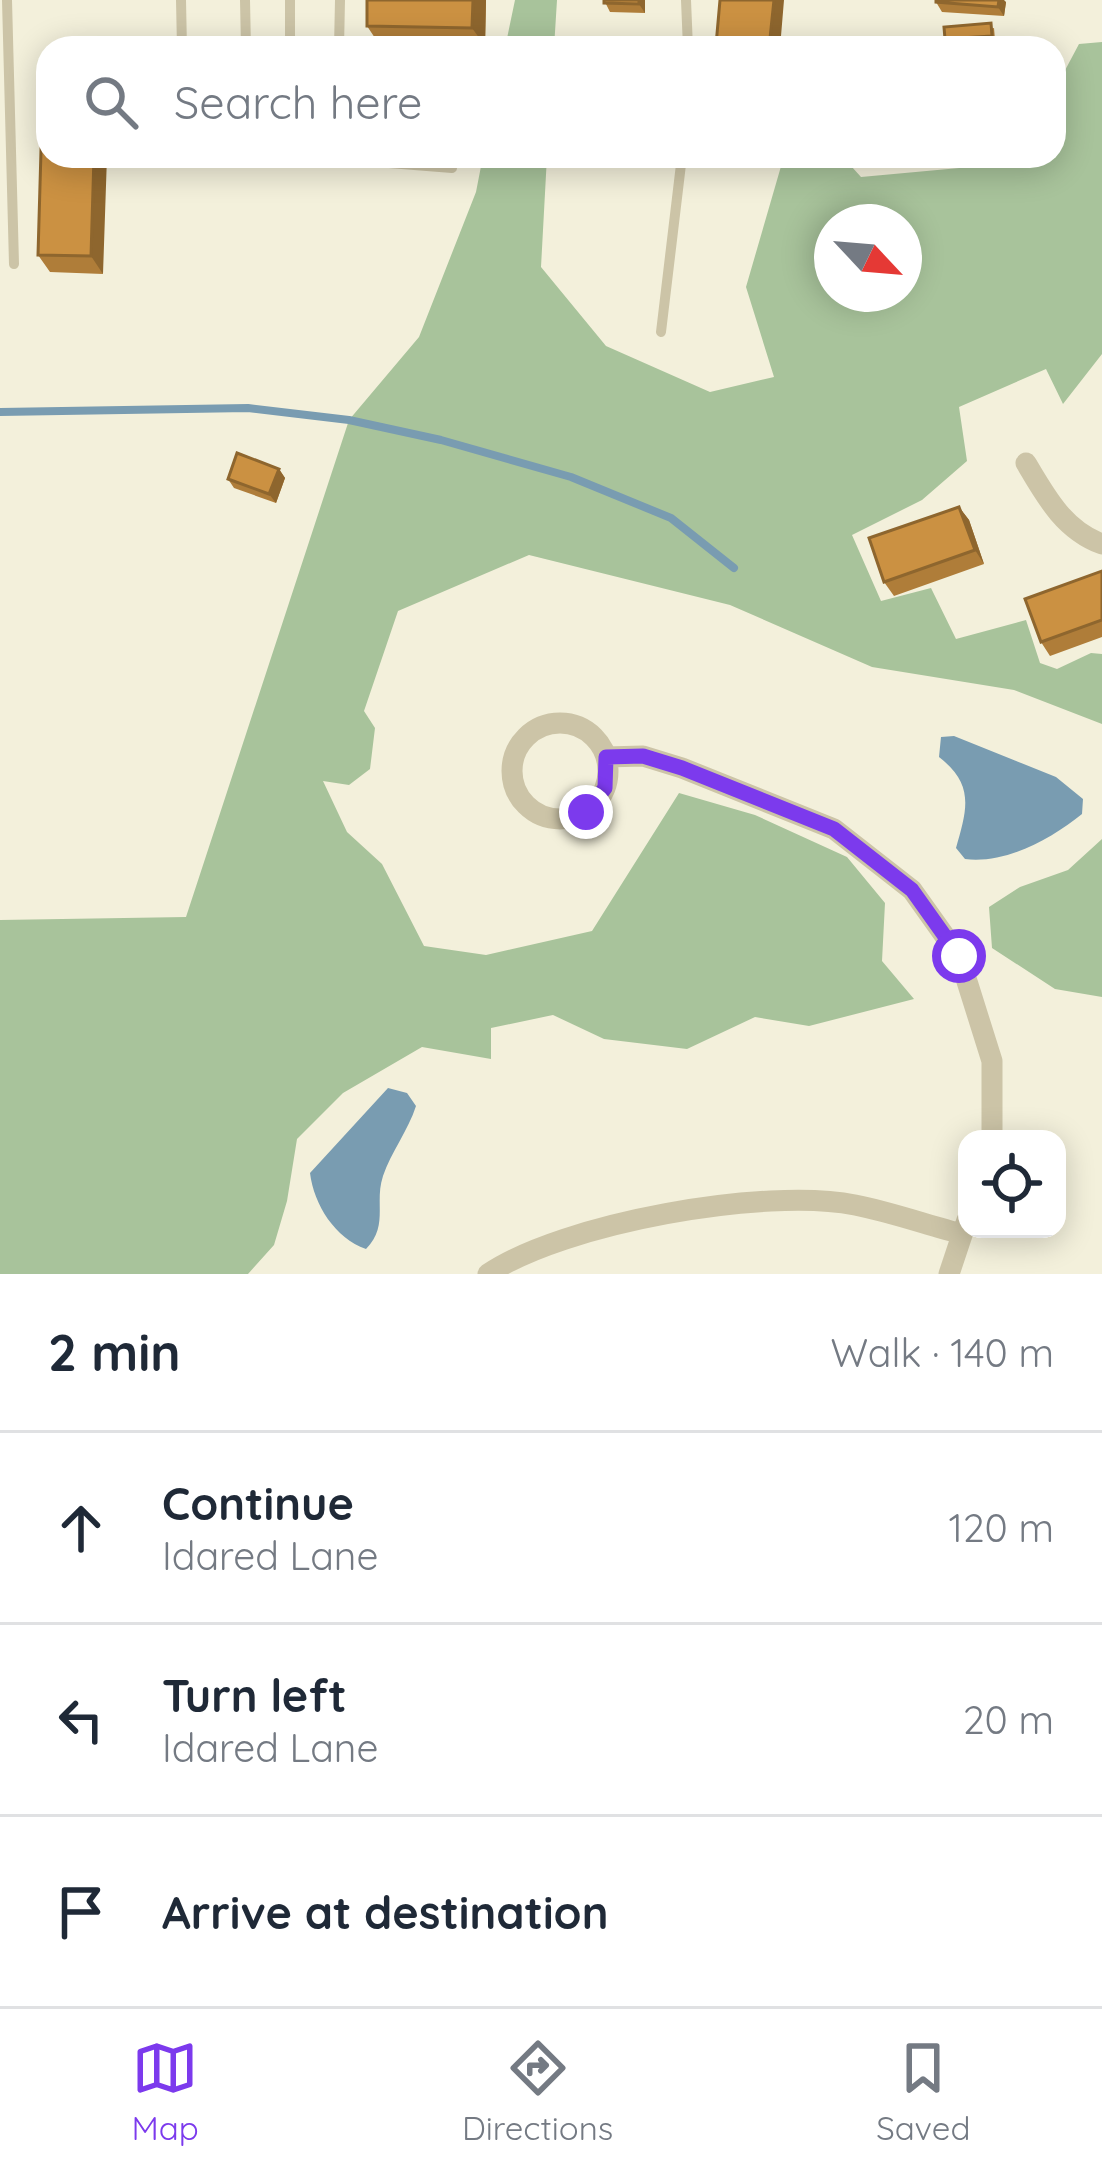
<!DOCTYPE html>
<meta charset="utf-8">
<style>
body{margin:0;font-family:Quicksand,sans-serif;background:#f6f6f7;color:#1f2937}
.controls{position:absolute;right:36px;bottom:36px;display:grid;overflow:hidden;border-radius:24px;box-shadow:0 6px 30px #0003}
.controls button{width:108px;height:108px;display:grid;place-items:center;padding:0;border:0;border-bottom:3px solid #e0e1e3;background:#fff;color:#1f2937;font:60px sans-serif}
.compass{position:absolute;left:814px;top:204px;width:108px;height:108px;border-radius:50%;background:#fff;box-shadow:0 6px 30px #0003;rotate:116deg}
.stop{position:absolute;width:36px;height:36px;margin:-27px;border:9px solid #7c3aed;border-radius:50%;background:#fff}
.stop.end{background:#7c3aed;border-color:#fff;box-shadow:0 3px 12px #0008}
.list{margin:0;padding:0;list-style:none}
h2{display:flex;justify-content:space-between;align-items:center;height:156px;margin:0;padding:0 48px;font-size:51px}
h2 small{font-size:39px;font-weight:400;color:#747a83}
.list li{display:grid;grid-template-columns:78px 1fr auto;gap:36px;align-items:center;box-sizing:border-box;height:192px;padding:0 48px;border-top:3px solid #e0e1e3}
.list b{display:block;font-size:45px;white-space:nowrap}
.list p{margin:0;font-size:39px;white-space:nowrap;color:#747a83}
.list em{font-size:39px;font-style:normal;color:#747a83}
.icon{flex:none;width:66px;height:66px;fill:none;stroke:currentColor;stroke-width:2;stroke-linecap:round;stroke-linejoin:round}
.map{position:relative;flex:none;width:1102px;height:1274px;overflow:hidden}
.search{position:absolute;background:#fff;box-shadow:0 6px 30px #0003;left:36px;right:36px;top:36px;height:132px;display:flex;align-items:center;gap:30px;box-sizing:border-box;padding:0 42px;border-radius:36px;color:#747a83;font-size:45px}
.sheet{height:732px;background:#fff}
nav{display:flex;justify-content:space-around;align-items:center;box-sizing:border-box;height:168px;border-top:3px solid #e0e1e3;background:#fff;font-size:33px;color:#747a83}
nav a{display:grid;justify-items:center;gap:6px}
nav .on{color:#7c3aed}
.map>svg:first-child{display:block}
.green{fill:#a8c39b;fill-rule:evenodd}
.water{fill:#799cb1}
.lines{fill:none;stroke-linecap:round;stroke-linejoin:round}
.stream{stroke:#799cb1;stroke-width:8}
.service{stroke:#ccc4a7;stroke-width:10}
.minor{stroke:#ccc4a7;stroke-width:21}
.wall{fill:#af7d39}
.shaded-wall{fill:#8e662e}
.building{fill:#cb9142;stroke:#8e662e;stroke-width:3}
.route{stroke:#7c3aed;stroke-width:15}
</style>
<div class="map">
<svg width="1102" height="1274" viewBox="0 0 1102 1274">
<rect width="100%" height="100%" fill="#f3f0db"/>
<path class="green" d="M515,0H557L554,48H505Z
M1102,42V354L1063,404L1046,369L959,407L967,461L922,500L852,535L881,601L931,588L956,639L1026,620L1040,663L1057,669L1091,653L1102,654V724L1014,690L872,667L730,605L529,555L398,611L364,711L375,728L370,769L349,785L323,781L347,832L382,864L424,946L486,955L592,931L679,793L755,815L847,857L885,903L882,961L914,999L809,1026L755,1017L687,1049L604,1039L553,1015L491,1028V1059L422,1047L343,1093L297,1139L287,1201L274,1245L248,1274H0V920L186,917L349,420L419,337L476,192L483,156H547L541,267L606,346L710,392L774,377L746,287L784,156H842L861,177L981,166L996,156H1054V91L1079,44ZM904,222V294H832V222Z
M1102,839V997L1055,989L992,948L989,907L1020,887L1068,870Z"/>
<path class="water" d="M954,736L1056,777L1083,799L1082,814C1051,839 1006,864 965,859L956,848C967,809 975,785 939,757L941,737Z
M388,1088L407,1093L416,1106C408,1131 391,1152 383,1176C374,1203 389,1226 366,1249C335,1238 314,1205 310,1173Z"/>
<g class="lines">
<path class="stream" d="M0,412L248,408L349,420L441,440L571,477L671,518L734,568"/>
<path class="service" d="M7,0L14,264
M181,0L182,48
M245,0L246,48
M290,0V48
M686,0L688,48
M339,48L340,0
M301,156L452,168L453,156
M661,332L682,156"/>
<path class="minor" d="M1026,463C1046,497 1064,530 1102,544
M512 771a48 48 0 1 1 96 0a48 48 0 1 1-96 0Z
M606,757L643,756L682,768L834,829L912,890L959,956L992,1061V1139
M488,1274C563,1223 766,1187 855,1205C891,1212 927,1225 962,1234
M949,1274L967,1220"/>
</g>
<path class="wall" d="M486,0L485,46L379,44L367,26Z
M604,0H645V13L610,12Z
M936,2H1006L1004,16L942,12Z
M994,28L995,40L948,43L945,39Z
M48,81L103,274L50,272L38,255Z
M279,469L285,478L276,503L234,488L228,479Z
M959,507L969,520L984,564L894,596L884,582Z
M1102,571V637L1050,656L1041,642Z"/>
<path class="shaded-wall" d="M473,0H486L485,46L472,28Z
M639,0H645V13L639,4Z
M774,0H784L780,48H769Z
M999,0H1004L1006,2L1004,16L998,7Z
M94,156H107L103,274L91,256Z
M279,469L285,478L276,503L269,494Z
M959,507L969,520L984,564L975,550Z"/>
<path class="building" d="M367,0H473L472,28L367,26Z
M604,0H639V4L604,3Z
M720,0H774L769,48L716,45Z
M936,0H999L998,7L936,2Z
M991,23L992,36L945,39L944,27Z
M43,81H48V156H94L91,256L38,255Z
M237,453L279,469L269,494L228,479Z
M959,507L975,550L884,582L869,538Z
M1102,571V620L1041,642L1025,599Z"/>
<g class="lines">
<path class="route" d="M586,812L605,788L606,757L643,756L682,768L834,829L912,890L959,956"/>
</g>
</svg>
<div class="controls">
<button><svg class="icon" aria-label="locate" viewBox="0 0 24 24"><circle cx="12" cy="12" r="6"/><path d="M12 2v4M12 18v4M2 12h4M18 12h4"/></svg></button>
</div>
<svg class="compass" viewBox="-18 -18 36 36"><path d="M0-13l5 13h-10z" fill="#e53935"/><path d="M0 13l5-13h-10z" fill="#747a83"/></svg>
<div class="stop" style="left:959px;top:956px"></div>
<div class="stop end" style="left:586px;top:812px"></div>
<div class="search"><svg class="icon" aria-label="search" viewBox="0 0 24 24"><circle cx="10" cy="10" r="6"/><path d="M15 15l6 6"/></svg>Search here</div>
</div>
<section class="sheet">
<h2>2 min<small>Walk · 140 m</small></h2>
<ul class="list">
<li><svg class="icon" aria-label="ahead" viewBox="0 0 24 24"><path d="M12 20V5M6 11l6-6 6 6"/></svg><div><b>Continue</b><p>Idared Lane</p></div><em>120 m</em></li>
<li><svg class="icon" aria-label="left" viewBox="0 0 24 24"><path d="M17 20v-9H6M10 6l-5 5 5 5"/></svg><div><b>Turn left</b><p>Idared Lane</p></div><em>20 m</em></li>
<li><svg class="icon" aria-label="arrive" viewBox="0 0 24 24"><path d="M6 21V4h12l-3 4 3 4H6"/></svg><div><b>Arrive at destination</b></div></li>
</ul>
</section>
<nav>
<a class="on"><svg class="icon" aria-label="map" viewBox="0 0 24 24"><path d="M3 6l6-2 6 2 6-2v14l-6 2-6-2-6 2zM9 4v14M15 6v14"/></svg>Map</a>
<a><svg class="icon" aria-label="directions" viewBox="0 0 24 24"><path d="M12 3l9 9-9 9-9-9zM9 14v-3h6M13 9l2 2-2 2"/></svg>Directions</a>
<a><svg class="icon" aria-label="saved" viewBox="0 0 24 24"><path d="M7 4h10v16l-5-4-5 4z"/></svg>Saved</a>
</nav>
